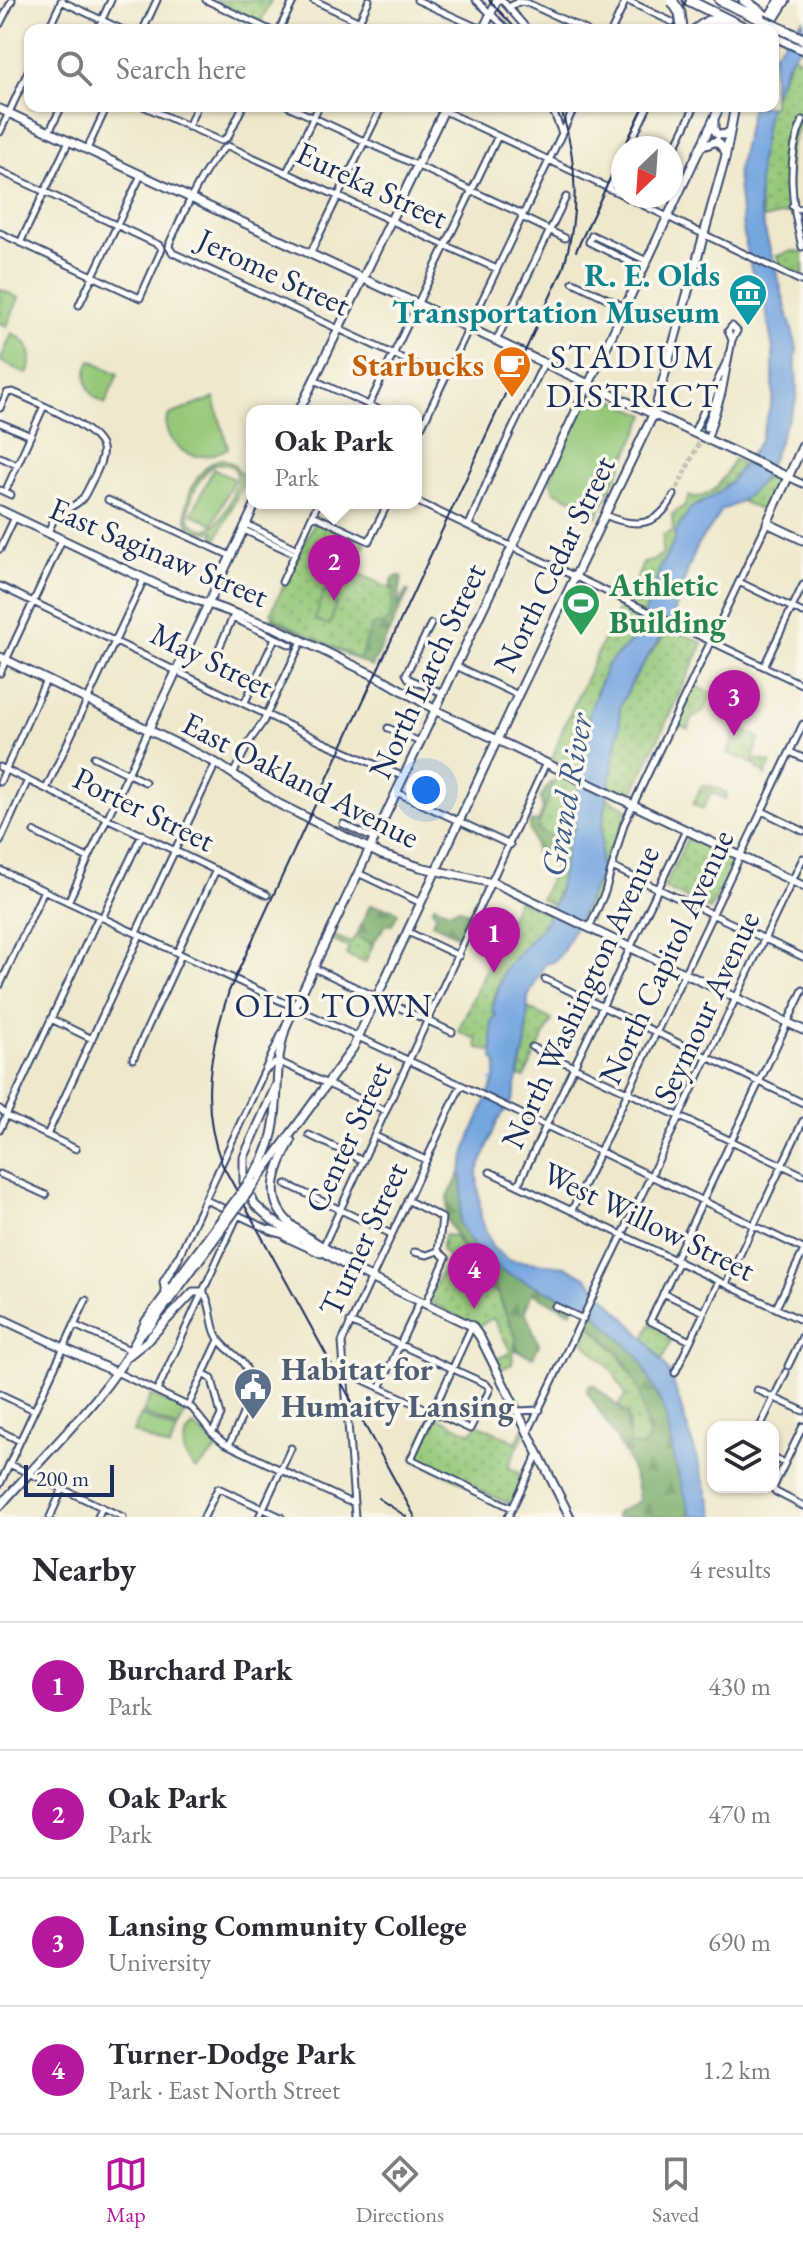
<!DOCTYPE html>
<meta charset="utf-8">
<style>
body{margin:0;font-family:"EB Garamond",serif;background:#f2f2f3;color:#2b2b33}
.controls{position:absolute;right:24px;bottom:24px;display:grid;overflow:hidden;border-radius:16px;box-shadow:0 2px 6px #0004}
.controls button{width:72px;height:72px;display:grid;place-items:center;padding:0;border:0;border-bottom:2px solid #e1e1e2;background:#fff;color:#2b2b33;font:40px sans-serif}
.compass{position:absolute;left:611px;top:136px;width:72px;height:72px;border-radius:50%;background:#fff;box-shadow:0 2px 6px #0004;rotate:205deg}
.scale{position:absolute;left:24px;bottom:20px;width:90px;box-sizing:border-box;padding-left:8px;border:4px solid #1b2f5e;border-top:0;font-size:22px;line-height:28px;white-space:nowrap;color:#1b2f5e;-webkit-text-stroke:6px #fbf7ec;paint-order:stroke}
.you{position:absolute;left:426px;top:790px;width:28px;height:28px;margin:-20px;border:6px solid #fff;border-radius:50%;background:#1a73e8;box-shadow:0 0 0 12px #1a73e833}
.badge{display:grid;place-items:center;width:52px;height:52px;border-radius:50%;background:#b5179e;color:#fff;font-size:26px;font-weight:700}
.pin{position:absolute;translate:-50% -66px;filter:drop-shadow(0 2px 4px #0008)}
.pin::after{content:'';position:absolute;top:42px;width:28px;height:24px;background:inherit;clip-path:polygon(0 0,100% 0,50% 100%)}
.popup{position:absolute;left:246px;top:405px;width:176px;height:104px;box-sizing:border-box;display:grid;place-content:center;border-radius:16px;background:#fff;filter:drop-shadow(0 2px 6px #0005);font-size:26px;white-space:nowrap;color:#7c7c81}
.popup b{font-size:30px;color:#2b2b33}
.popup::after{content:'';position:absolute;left:50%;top:100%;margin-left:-16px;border:16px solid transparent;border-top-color:#fff}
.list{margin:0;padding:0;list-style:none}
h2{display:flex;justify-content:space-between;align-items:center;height:104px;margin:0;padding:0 32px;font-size:34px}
h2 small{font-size:26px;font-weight:400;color:#7c7c81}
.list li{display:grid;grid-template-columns:52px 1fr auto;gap:24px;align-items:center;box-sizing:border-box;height:128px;padding:0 32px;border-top:2px solid #e1e1e2}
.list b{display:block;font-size:30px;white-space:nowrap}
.list p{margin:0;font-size:26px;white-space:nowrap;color:#7c7c81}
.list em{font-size:26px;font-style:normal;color:#7c7c81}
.icon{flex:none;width:44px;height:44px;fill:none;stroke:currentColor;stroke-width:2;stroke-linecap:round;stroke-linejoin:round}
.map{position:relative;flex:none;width:803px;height:1517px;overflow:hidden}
.search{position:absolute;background:#fff;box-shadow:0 2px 6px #0004;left:24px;right:24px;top:24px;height:88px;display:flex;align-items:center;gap:20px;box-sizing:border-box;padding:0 28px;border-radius:16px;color:#7c7c81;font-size:30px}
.sheet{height:616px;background:#fff}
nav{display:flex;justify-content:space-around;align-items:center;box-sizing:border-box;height:112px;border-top:2px solid #e1e1e2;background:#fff;font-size:22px;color:#7c7c81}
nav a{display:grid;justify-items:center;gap:4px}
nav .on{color:#b5179e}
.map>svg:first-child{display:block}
.grass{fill:url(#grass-tufts);stroke:#587c6c;stroke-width:2}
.forest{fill:url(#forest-firs);stroke:#4a6e64;stroke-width:2}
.park{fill:url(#park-dots);stroke:#587c6c;stroke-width:2}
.pitch{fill:#95c879;stroke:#587c6c;stroke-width:2;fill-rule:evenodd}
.water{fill:#74a6e0;stroke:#486a9f;stroke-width:2}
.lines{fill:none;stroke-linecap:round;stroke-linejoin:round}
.stream{stroke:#74a6e0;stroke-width:2}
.minor-tunnel{stroke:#c5c3b7;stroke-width:5;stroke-dasharray:5 2.5;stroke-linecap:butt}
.minor-casing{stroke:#3b4b6f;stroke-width:9}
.major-casing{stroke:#3b4b6f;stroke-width:11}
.highway-casing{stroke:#3b4b6f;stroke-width:13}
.minor{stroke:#fff;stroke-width:5}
.major{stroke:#fff;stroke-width:7}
.highway{stroke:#fff;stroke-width:9}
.rail{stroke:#1b2f5e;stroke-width:2}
.major-bridge-casing{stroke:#3b4b6f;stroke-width:11;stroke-linecap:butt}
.highway-bridge-casing{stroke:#3b4b6f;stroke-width:13;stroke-linecap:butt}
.major-bridge{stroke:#fff;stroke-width:7}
.highway-bridge{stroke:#fff;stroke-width:9}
.labels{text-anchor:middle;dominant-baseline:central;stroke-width:7;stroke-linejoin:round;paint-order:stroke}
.street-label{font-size:32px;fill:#1b2f5e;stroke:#fbf7ec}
.culture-label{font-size:32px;font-weight:bold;fill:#0d838f;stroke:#fbf7ec;text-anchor:end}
.food-label{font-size:32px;font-weight:bold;fill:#c56008;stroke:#fbf7ec;text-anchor:end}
.leisure-label{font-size:32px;font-weight:bold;fill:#27864d;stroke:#fbf7ec;text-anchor:start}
.service-label{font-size:32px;font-weight:bold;fill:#4e5e75;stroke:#fbf7ec;text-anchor:start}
.neighbourhood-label{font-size:34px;letter-spacing:2px;fill:#1b2f5e;stroke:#fbf7ec}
.water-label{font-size:34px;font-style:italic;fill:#3a598c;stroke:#fbf7ec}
</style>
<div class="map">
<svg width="803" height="1517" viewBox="0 0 803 1517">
<defs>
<pattern id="grass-tufts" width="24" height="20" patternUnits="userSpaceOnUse" patternTransform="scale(2)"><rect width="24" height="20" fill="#95c879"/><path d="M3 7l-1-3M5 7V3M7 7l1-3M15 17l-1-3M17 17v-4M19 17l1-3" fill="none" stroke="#79a366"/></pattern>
<pattern id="forest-firs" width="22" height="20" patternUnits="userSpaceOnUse" patternTransform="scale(2)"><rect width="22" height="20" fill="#78ac69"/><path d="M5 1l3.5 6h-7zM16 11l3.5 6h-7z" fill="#628c5a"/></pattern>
<pattern id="park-dots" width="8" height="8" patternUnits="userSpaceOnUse" patternTransform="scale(2)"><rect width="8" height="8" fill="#95c879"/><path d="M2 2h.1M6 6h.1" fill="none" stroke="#79a366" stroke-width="1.8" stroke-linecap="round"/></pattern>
</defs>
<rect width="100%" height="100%" fill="#fbf7ec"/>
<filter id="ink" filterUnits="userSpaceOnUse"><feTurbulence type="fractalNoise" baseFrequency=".0125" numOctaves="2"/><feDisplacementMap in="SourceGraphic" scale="16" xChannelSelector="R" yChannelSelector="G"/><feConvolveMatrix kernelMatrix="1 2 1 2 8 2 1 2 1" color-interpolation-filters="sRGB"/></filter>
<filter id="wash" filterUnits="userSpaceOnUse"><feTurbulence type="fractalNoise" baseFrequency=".006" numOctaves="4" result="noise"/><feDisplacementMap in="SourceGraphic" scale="32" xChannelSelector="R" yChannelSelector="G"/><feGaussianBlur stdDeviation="1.8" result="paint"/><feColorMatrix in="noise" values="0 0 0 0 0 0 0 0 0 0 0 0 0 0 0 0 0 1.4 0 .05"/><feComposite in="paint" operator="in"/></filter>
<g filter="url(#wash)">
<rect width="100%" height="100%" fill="#f0e8cd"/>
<path class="grass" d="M702,785L715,787L727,794L725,799L711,792L703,809L693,804Z"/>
<path class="forest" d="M398,576H402L397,609L406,591H409L372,667L271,619L274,615L392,592L394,589L390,586L393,578Z
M551,781L556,784L552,836L545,853L541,852L539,856L535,854C537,838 525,832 531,821L538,822L543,810L540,798Z
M370,905L392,909L398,913L392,925H386L372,944L356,937Z
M434,905L449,911L459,908L472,914L461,937L432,923L436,914L432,909Z
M461,1172L463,1186L459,1222L492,1267L576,1303L571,1312L532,1293L525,1311L539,1345L533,1357L515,1350L516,1337L498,1293L468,1272V1257L446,1218L448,1197Z
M592,1310L639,1357L665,1411L676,1467L692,1517H616V1513L639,1501C636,1460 607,1426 587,1391L590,1385H594L628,1416L627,1431L645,1421C640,1394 633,1371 615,1349C606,1339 595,1332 589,1320Z"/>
<path class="park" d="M214,0H271L261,22Z
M793,55L803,61V116L790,149L789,213L763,219C752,185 762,141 768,107L773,106V96Z
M793,251L803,252V276L781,266L777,256Z
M734,459L743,464L731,481L716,495L691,508L676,531L675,540L660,568L650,602L634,631L633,640L607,665L595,694L620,706C634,677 650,651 671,628L703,643L631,797L608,786L609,778L589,729L581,764L583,774L552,760L563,728L620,604L626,606L643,563L652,561L662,554L663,535L673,531L672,514L684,506L689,496C713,502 724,477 734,459Z
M767,476L778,481L763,512L741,501Z
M315,521L366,544L354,571L393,590L391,617L384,624L372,625L359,660L278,620L271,612Z
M694,685L712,694L703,712L693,718L688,729L676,723Z
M738,728L760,738L754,755V763L758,759L771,763L765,776L764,772L758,769L756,765L728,753Z
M557,774L580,786L575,827L568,840L562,879L553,905L541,899L558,860L563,842L537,830Z
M607,798L628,809C613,845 605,884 589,920L580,916L599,877L602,827Z
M688,837L735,859L710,910L664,888Z
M518,899L549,914L539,933L504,970L492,1003L496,1013L491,1023L493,1052L478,1048L476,1039L458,1031Z
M332,935L351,943L355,936L373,945L365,963L346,955L349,948L330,939Z
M528,1008L552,1020L524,1078L519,1076L526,1042Z
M444,1235L454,1236L467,1257V1272L497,1293L516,1338L512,1364L499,1370L494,1360L508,1354L510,1350L493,1318L477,1327L428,1301L448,1257L441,1250Z
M589,1320L593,1328L616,1351L638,1386L649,1437L644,1447L630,1445L628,1416L618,1405L626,1396L612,1370L580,1338Z
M651,1324L674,1335L662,1360L644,1338Z
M433,1415L471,1433L477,1424L516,1442L523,1429L525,1432L508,1467L525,1476L511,1505L413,1459Z"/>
<path class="pitch" d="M0,289L19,298L7,326L0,323Z
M12,333C30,342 35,356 27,374L0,361Z
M91,360L118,374L105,404C87,394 82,379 91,360Z
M592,390L646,415L597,517L595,516L597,502L572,499L554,491L550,479Z
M214,398L228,448C207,460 185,460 171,439C165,429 164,424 169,415Z
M222,459L234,464L242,476L246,469L249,471L217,539L213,538L215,531C163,544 191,463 222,459ZM215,464C248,461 236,488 228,506C220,522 208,540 190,521C185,504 200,473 215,464Z
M213,469L234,479L213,524L192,514Z
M324,591L338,595L330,625L315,620Z
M151,1395L186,1411L178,1429L143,1413Z
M141,1415L177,1431L169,1449L133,1432Z
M193,1426L218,1446L217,1450L196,1470C181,1455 179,1442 193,1426Z"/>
<path class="water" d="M803,19V42L787,63L773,96V54Z
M752,106H769L759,163V209L797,348C793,367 800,386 795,404C792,414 785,423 782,433C771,465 759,499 721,510C716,524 707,530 700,541C688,564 682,589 674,613L676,618L671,629L658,641L633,680L620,706V724L602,827L599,877L563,951L555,961L544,965L528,997L526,1042L513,1099L497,1122L477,1174L481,1218L492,1247L508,1260L565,1266L587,1278L647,1341L671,1375L715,1517H692L676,1467L665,1411L639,1357L592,1310L492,1267L482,1260L459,1223L463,1186L461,1172L468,1144L495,1079L497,1064L493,1058L491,1023L496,1014L492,1011L504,970L544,925L557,897L568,840L575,827V802L584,772L581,764L589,714L607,665L633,640L634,631L650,602L660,568L675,540L676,531L691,508L716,495L731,481L760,441L773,397V350L765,304L751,269L743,231L737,173Z"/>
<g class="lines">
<path class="stream" d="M560,843L563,844
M491,1080L493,1081"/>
</g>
</g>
<g filter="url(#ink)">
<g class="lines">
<path class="minor-tunnel" d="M674,495L706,428"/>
<g class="minor-casing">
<path id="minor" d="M206,0L270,30
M313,0L377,30
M417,0L483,30
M476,0L508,30
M502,0L528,30
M626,0L672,22
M61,1L123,30
M509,7L518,2L527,3L586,30
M0,24L12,0
M48,30L62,0
M97,30L111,0
M143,30L157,0
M279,30L294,0
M355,30L369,0
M612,30L626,0
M143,106L221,141L228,137L243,106
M288,106L520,213L522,217L565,238
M434,106L623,195
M542,106L553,110
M551,106L562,133
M188,127L197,106
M0,132L30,67
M49,132L62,106
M628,148L648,106
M87,149L107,106
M671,156L695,106
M0,171L159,245L162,249L140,298L0,233
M287,172L319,106
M609,189L623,159
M624,196L803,282
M792,206L803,210
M647,207L652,196
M20,243L69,141
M802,247C792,207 785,159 803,120
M311,252L382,106
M644,269L589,242L592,235L647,261
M573,282L625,307
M79,305L141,175
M732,326L737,331L732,340L728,331Z
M497,339L566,197
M445,378L173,253L169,247L170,242C180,221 208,156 228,146L497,269
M314,380L382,411
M369,405L498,136
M0,408L7,393L13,392C33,401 96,426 102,448C104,457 98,469 94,477C90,484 87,493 82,499C66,515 59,502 48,533
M0,423L29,435
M416,427L422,426L575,106
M706,428L721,385
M694,432L727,360
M708,438L722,393L732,340
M0,457L17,465
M788,477L803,484
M0,490L11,495
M5,492L44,406
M108,500L231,556
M416,501L803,685
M313,515L369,541L388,503
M605,515C636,529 659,526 674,495
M246,524L297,549
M469,525L491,473L544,363
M244,530L295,554
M0,549L15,517
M282,582L318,503
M739,582L803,613
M0,586L323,742L404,777
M233,618L291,645
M431,624L406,674L409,679L443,693
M215,657L233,617
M456,666L518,695
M764,666L803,585
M0,673L62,540
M245,702L275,638
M388,728L420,742
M790,752L803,758
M94,757L145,782
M0,767L267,895
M233,774L251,739L263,722L302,641
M0,782L46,680
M46,789L144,579
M396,792L510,845
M762,811L803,831
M343,824L374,839
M34,832L88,858
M0,842L28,780
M612,867L803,957
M0,870L461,1085L803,1249
M358,873L421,903
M68,902L148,731
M102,918L142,834
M589,928L605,892L624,824L767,523
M408,932L459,956
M136,933L216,763
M177,953L216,870
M314,968L452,1032
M545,979L803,1103
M0,985L44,890
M51,1019L92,1039
M532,1047L803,1175
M133,1059L181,955
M267,1069L275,1063H282L386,1111
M0,1109L9,1117L76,1149
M0,1129L99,916
M47,1135L140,935
M309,1135L363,1161
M375,1136L426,1160
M490,1172L803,1321
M0,1174L46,1195
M286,1184L391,1234
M518,1185L686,830
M206,1200L274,1232
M407,1200L442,1218L438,1251L446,1258L426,1303
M572,1210L803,724
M286,1238L321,1254
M322,1249L546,763
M414,1252L427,1255L438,1251
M178,1258L282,1033
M675,1259L803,990
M679,1261L650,1321L690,1341
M726,1284L803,1121
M203,1292C212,1303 210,1320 216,1334C221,1346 233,1352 242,1362C262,1385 239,1422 229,1445
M663,1293L704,1312
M555,1306L583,1319
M776,1308L803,1252
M74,1325L130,1350
M472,1326L411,1459L512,1508
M788,1366L803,1335
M344,1371L470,1429L490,1389L486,1384L350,1322
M116,1372L192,1408L212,1433L224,1443L347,1501L354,1502
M675,1373L719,1281
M202,1374L212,1379L221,1415L213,1432
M380,1388L420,1301
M757,1390L803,1411
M157,1391L238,1215
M0,1394L34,1410
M188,1406L219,1340
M518,1411L540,1410
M803,1426L773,1488L776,1492L803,1506
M760,1427L786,1372
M0,1431L20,1441
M528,1432L803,858
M773,1458L785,1463
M9,1464L123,1517
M0,1484L86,1300
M50,1517L63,1488
M98,1517L102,1507
M204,1517L218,1488L281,1517
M259,1517L291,1448
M355,1517L342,1342L461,1085
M508,1517L538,1454"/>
</g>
<g class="major-casing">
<path id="major" d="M763,25L780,0
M770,25L786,0
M483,30L497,0
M0,109L788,477
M714,121V129L717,134L724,135L729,132
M703,146L717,141L726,152
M299,411L446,106
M803,445L767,523L803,540
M0,510L166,589L276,628L386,681L441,713L803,886
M0,657L216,763L279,804L382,855L420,867L497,884L803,1030
M148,731L256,503
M276,1086L244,1157V1182L255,1205L272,1220L348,1267L472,1326L480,1337L570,1517
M291,1141C249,1214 292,1227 350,1263
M253,1176C290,1125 267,1079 287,1024L720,106
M255,1183L353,1048L518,695L654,413L725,159L735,106
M271,1230L296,1238
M166,1293L164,1282L178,1258
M0,1318L115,1372
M143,1332L151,1325L213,1241
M128,1356L147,1341L193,1292H203
M0,1506C50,1447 114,1392 146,1321L207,1239"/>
</g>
<g class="highway-casing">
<path id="highway" d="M688,0L749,30
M720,0L762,20
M744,0L763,14
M695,30L708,21H724
M773,35L803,49"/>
</g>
<use href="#minor" class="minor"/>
<use href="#major" class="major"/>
<use href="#highway" class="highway"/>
<path class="rail" d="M489,0L517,30
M675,30L686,0
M624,148L644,106
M576,251L623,151
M378,1498L407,1517
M415,1517L222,1164C199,1105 210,1049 229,991L563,269C580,214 578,160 560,106"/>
<g class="major-bridge-casing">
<path id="major-bridge" d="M207,1239L253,1176
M213,1241L255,1183"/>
</g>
<g class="highway-bridge-casing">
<path id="highway-bridge" d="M673,2L680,13L682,28
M762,20L803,39
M757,27L763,30"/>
</g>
<use href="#major-bridge" class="major-bridge"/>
<use href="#highway-bridge" class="highway-bridge"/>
</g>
</g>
<defs>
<g id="museum-pin" transform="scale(2)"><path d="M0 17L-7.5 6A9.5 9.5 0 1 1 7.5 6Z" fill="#0f9aa8" stroke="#fbf7ec"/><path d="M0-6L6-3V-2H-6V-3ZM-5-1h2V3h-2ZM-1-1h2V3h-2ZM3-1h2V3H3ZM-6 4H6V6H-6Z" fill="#fff"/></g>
<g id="cafe-pin" transform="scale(2)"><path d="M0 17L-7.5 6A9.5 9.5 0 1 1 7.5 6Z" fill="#e8710a" stroke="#fbf7ec"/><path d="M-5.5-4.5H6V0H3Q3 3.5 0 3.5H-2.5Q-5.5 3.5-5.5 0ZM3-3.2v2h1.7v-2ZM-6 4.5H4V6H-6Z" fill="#fff"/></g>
<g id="stadium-pin" transform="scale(2)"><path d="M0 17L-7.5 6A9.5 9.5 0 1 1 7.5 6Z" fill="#2e9e5b" stroke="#fbf7ec"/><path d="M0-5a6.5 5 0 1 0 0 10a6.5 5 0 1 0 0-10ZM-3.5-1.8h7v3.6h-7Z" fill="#fff"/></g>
<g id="civic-pin" transform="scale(2)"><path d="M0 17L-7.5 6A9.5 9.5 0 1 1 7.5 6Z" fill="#5c6f8a" stroke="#fbf7ec"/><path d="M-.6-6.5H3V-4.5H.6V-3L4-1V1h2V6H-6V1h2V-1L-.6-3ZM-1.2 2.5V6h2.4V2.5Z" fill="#fff"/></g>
</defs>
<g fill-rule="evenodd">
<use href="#museum-pin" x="748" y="293"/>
<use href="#cafe-pin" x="512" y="365"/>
<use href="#stadium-pin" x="581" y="603"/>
<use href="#civic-pin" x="253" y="1387"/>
</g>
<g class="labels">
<g class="street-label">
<text transform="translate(372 185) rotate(25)">Eureka Street</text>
<text transform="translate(274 272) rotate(25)">Jerome Street</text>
<text transform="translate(159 552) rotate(23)">East Saginaw Street</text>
<text transform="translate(554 564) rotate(-64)">North Cedar Street</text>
<text transform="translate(212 660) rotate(26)">May Street</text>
<text transform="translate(427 671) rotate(-65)">North Larch Street</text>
<text transform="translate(301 780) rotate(27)">East Oakland Avenue</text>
<text transform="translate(144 809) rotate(26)">Porter Street</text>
<text transform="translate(666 957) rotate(-65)">North Capitol Avenue</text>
<text transform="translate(580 997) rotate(-65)">North Washington Avenue</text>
<text transform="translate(706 1007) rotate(-65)">Seymour Avenue</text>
<text transform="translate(348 1137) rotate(-65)">Center Street</text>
<text transform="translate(649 1221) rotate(26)">West Willow Street</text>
<text transform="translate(363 1239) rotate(-65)">Turner Street</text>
</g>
<g class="culture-label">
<text x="720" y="275">R. E. Olds<tspan x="720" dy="37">Transportation Museum</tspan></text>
</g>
<g class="food-label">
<text x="484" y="365">Starbucks</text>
</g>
<g class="leisure-label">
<text x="609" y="585">Athletic<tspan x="609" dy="37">Building</tspan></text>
</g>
<g class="service-label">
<text x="281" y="1369">Habitat for<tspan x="281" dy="37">Humaity Lansing</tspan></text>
</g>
<g class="neighbourhood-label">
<text x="633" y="356">STADIUM<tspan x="633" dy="39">DISTRICT</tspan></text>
<text x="334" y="1005">OLD TOWN</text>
</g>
<g class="water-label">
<text transform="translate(566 795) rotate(-80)">Grand River</text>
</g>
</g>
</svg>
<div class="controls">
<button><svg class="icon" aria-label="layers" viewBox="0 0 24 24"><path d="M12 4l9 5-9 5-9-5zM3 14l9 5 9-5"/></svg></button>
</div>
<svg class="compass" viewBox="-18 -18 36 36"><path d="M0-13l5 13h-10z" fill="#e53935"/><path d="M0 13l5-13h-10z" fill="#7c7c81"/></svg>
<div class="scale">200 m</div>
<div class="you"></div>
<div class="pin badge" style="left:494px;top:973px">1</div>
<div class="pin badge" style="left:334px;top:601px">2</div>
<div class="popup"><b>Oak Park</b>Park</div>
<div class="pin badge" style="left:734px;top:736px">3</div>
<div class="pin badge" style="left:474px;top:1309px">4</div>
<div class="search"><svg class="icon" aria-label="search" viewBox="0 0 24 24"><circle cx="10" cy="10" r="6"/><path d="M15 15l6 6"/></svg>Search here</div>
</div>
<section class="sheet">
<h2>Nearby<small>4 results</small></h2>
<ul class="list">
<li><span class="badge">1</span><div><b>Burchard Park</b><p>Park</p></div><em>430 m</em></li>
<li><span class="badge">2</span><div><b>Oak Park</b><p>Park</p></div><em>470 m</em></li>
<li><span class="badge">3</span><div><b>Lansing Community College</b><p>University</p></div><em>690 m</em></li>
<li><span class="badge">4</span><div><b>Turner-Dodge Park</b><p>Park · East North Street</p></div><em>1.2 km</em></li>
</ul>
</section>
<nav>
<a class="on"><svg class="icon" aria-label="map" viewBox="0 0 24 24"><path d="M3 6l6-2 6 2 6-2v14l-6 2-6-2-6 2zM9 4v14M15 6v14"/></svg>Map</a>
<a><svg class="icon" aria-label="directions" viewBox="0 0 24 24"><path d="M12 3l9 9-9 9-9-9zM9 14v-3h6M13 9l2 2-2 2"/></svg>Directions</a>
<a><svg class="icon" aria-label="saved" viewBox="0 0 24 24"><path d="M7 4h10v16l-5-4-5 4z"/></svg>Saved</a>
</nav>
